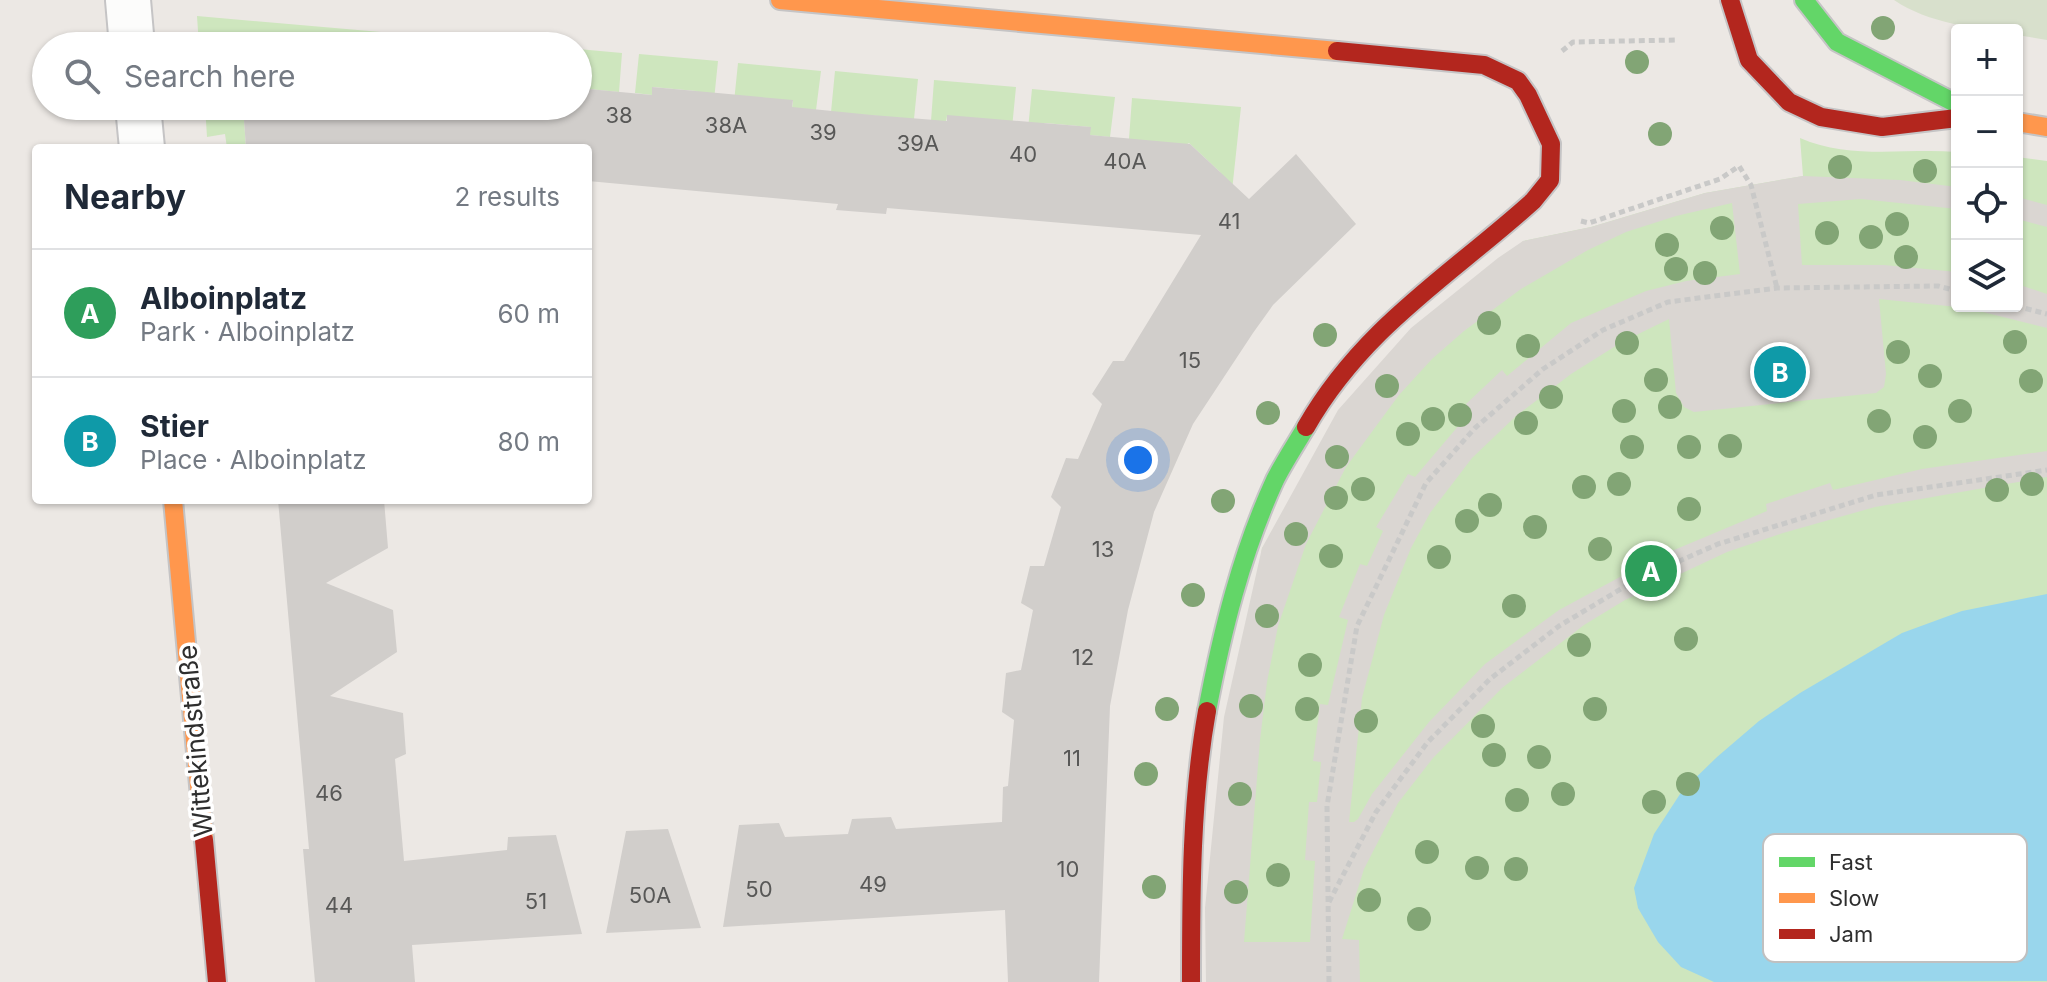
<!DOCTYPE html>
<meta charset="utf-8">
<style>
body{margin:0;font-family:Inter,sans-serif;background:#f2f2f3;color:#1f2937}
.controls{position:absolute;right:24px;top:24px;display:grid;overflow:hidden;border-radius:8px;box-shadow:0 2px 6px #0004}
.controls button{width:72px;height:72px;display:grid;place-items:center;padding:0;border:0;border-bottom:2px solid #e0e1e3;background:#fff;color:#1f2937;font:40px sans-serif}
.you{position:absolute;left:1138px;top:460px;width:28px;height:28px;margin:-20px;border:6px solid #fff;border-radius:50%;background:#1a73e8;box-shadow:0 0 0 12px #1a73e833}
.badge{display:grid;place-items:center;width:52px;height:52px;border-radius:50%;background:#706f6e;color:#fff;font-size:26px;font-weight:700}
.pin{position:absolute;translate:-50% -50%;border:4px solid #fff;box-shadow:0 2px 8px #0006}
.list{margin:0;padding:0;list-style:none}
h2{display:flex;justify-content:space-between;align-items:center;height:104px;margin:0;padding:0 32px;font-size:34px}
h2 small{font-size:26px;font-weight:400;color:#747a83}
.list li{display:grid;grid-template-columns:52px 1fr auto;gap:24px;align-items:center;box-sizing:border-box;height:128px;padding:0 32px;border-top:2px solid #e0e1e3}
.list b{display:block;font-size:30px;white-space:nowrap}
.list p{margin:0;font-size:26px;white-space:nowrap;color:#747a83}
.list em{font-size:26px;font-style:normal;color:#747a83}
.icon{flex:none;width:44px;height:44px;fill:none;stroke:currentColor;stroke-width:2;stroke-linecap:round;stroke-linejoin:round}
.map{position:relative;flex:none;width:2047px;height:982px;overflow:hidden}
.search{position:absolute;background:#fff;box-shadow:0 2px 6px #0004;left:32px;top:32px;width:560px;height:88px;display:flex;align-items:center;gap:20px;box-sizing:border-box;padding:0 28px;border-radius:44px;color:#747a83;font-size:30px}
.panel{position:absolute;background:#fff;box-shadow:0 2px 6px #0004;left:32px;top:144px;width:560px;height:360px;border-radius:8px}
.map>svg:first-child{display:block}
.green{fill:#cee6be}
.cemetery{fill:#d8e0cc}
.plaza{fill:#dad6d2;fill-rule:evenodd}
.water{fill:#99d6ec}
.building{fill:#d1cecb}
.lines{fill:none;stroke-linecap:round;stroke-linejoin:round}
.street-casing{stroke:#c5c4c5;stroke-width:48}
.fast-casing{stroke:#c5c4c5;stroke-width:22}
.slow-casing{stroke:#c5c4c5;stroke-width:22}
.jam-casing{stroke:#c5c4c5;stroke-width:22}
.path{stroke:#c9c9c8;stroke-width:5;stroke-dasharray:6 4;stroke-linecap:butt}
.street{stroke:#fcfcfb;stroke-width:44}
.fast{stroke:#63d668;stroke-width:18}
.slow{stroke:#ff974d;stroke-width:18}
.jam{stroke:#b3261e;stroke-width:18}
.tree{fill:#82a575}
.labels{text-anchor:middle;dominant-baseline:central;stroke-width:7;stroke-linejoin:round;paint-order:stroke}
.number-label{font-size:22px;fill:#585857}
.street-label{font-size:26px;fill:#2e2e2e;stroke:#fff}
.key{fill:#fff;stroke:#c0c0c0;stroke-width:2}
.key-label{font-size:22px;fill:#2e2e2e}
</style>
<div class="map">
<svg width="2047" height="982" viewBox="0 0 2047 982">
<rect width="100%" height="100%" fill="#ece8e4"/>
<path class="green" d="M197,16L427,36L426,46H199Z
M441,37L525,44H526L440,46Z
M578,49L622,53L619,92L578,88Z
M639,54L718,61L714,100L696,91L653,87L652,95L635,93Z
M738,63L821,71L816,110L792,108L793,101L734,102Z
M835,71L918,79L914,119L831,112Z
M934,80L1016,87L1012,128L947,116L946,122L931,121Z
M1032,89L1115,97L1110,137L1090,135V127L1045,123L1028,129Z
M1132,98L1241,107L1231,200L1220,172L1189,143L1176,150L1129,139Z
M205,106H243L246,148H227L225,134L207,137Z
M1800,138C1850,160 1904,148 1957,152V306H2017V157L2047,161V982H1206L1262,548L1523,241L1591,227L1705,193L1803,176Z"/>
<path class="cemetery" d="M1894,0H2047V40L2017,35V30C1976,30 1928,23 1894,0Z"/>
<path class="plaza" d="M1803,176L1900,180L1957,187V209L1861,199L1798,204L1802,265H1884L1957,272V306H2017V284L2047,294V328L1967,308L1879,299L1886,374L1884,387L1876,393L1694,412L1684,407L1676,393L1669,319L1622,342L1571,374L1516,416L1472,458L1430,513L1411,548L1384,615L1362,698L1349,822H1354L1358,819L1372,794L1429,722L1485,664L1559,610L1655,558L1767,511L1766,504L1830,483L1833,490L1922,469L2047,451V477L1875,507L1783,533L1727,552L1625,600L1584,625L1502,688L1433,758L1398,803L1364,869L1342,939L1359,940L1360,982H1206L1205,908L1224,717L1262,548L1338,410L1411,328L1498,258L1523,241L1591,227L1705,193ZM1732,203L1740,274L1686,281L1646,291L1571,323L1507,376L1502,370L1466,404L1471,411L1415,477L1408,474L1376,527L1383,531L1367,566L1360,564L1339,617L1348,620L1328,705L1320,704L1313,761L1321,762L1317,802H1309L1305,860L1315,861L1310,942H1244L1260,740L1267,682L1278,626L1306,544L1346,467L1399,395L1432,359L1464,331L1521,289L1588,250L1626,232L1676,216Z
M2017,197L2047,205V227L2017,219Z"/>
<path class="water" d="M2047,594V981L1714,982L1681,967L1658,942L1638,908L1634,888L1654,834L1682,791L1717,757L1759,721L1800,693L1902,633L1962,611Z"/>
<path class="building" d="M652,87L793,100L792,107L872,115L947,121V115L1091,127L1090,135L1190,144L1249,199L1296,154L1356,224L1273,305L1253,333L1193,424L1154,512L1128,610L1110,706L1099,982H1008L1005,910L723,927L739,825L779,823L785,837L848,834L852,819L891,817L896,829L1002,822L1003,787L1008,786L1014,720L1002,712L1006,673L1021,670L1033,610L1021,603L1030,566H1044L1061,507L1051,497L1066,458L1078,459L1102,404L1092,394L1113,361H1124L1201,235L887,208L886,214L836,210L838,204L588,181V148H246L243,106H578V88L652,95Z
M278,500H384L388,548L326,583L393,610L397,652L330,696L403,713L406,754L395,759L404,861L507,850L508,837L556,835L582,934L412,945L415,982H315L303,849H309Z
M668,829L701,928L606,933L626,831Z"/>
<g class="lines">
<g class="street-casing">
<path id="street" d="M128,0L132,46
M138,106L142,148"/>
</g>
<g class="fast-casing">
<path id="fast" d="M1804,0L1837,42L1957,104
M1207,711C1222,632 1241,554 1275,480C1284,462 1296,444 1306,427"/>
</g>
<g class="slow-casing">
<path id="slow" d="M780,0L1337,51
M2017,122L2047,127
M173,500L204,840"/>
</g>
<g class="jam-casing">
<path id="jam" d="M1730,0L1749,60L1789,102L1821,117L1882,127L1957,118
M1306,427C1363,327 1451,275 1533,201L1550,180L1551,144L1528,95L1518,81L1484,65L1337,51
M204,840L217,982
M1191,982C1191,892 1191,800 1207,711"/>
</g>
<path class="path" d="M1562,51L1573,42L1677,40
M1581,221L1589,223L1720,179L1739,166L1751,185L1777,288
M2016,306L2047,314
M1329,902L1376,812L1427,743L1490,679L1559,626L1636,580L1718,544L1876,495L2047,470
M1329,982L1327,806L1357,626L1426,483L1475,428L1543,369L1603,330L1668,302L1777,288L1938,286L1957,291"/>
<use href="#street" class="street"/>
<use href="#fast" class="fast"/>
<use href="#slow" class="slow"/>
<use href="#jam" class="jam"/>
</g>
<g class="tree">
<circle cx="1883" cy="28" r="12"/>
<circle cx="1637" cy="62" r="12"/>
<circle cx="1660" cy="134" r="12"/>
<circle cx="1840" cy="167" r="12"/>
<circle cx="1925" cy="171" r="12"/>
<circle cx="1897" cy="224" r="12"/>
<circle cx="1722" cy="228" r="12"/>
<circle cx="1827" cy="233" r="12"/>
<circle cx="1871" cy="237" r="12"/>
<circle cx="1667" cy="245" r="12"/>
<circle cx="1906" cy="257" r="12"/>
<circle cx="1676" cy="269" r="12"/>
<circle cx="1705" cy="273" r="12"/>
<circle cx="1489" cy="323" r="12"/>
<circle cx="1325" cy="335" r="12"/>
<circle cx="2015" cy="342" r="12"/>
<circle cx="1627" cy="343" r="12"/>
<circle cx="1528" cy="346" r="12"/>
<circle cx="1898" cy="352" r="12"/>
<circle cx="1930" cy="376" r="12"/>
<circle cx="1656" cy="380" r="12"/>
<circle cx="2031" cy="381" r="12"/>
<circle cx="1387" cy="386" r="12"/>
<circle cx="1551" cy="397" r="12"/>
<circle cx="1670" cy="407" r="12"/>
<circle cx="1624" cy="411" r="12"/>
<circle cx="1960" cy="411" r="12"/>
<circle cx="1268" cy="413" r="12"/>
<circle cx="1460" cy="415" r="12"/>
<circle cx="1433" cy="419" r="12"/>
<circle cx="1879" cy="421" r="12"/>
<circle cx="1526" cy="423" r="12"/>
<circle cx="1408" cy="434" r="12"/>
<circle cx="1925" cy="437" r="12"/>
<circle cx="1730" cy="446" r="12"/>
<circle cx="1632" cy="447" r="12"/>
<circle cx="1689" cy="447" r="12"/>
<circle cx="1337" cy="457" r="12"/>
<circle cx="1619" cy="484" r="12"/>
<circle cx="2032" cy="484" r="12"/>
<circle cx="1584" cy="487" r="12"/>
<circle cx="1363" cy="489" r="12"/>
<circle cx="1997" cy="490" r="12"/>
<circle cx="1336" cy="498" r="12"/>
<circle cx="1223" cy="501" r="12"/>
<circle cx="1490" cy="505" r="12"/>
<circle cx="1689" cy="509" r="12"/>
<circle cx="1467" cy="521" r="12"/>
<circle cx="1535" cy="527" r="12"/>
<circle cx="1296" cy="534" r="12"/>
<circle cx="1600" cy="549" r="12"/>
<circle cx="1331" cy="556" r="12"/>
<circle cx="1439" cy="557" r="12"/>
<circle cx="1193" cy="595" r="12"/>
<circle cx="1514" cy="606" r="12"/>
<circle cx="1267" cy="616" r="12"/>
<circle cx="1686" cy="639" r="12"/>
<circle cx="1579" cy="645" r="12"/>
<circle cx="1310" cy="665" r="12"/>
<circle cx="1251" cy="706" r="12"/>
<circle cx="1167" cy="709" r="12"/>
<circle cx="1307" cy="709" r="12"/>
<circle cx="1595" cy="709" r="12"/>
<circle cx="1366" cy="721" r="12"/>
<circle cx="1483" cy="726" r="12"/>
<circle cx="1494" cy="755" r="12"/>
<circle cx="1539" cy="757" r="12"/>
<circle cx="1146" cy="774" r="12"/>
<circle cx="1688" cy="784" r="12"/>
<circle cx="1240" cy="794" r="12"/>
<circle cx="1563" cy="794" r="12"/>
<circle cx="1517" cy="800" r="12"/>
<circle cx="1654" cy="802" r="12"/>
<circle cx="1427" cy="852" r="12"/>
<circle cx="1477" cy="868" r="12"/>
<circle cx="1516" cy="869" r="12"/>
<circle cx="1278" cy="875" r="12"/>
<circle cx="1154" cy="887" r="12"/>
<circle cx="1236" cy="892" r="12"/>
<circle cx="1369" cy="900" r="12"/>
<circle cx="1419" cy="919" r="12"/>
</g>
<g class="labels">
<g class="number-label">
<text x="619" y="115">38</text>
<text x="726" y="125">38A</text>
<text x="823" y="132">39</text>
<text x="918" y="143">39A</text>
<text x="1023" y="154">40</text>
<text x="1125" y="161">40A</text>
<text x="1229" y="221">41</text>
<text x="1190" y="360">15</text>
<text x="1103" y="549">13</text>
<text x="1083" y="657">12</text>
<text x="1072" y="758">11</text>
<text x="329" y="793">46</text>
<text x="1068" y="869">10</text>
<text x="873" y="884">49</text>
<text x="759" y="889">50</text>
<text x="650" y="895">50A</text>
<text x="536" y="901">51</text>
<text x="339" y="905">44</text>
</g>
<g class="street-label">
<text transform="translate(195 741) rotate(-95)">Wittekindstraße</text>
</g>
</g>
<rect x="1763" y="834" width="264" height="128" rx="12" class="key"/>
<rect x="1779" y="857" width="36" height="10" fill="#63d668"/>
<rect x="1779" y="893" width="36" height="10" fill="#ff974d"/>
<rect x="1779" y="929" width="36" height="10" fill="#b3261e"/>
<g class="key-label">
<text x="1829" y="870">Fast</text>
<text x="1829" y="906">Slow</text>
<text x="1829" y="942">Jam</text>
</g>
</svg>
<div class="controls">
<button>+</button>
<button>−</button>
<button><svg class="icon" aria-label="locate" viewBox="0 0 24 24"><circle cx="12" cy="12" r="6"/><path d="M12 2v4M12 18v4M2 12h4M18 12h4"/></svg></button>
<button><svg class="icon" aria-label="layers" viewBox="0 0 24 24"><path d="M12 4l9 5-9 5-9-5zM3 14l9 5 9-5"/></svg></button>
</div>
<div class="you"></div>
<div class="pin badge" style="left:1651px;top:571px;background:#2e9e5b">A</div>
<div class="pin badge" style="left:1780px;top:372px;background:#0f9aa8">B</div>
<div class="search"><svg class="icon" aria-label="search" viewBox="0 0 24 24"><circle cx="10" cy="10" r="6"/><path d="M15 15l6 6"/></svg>Search here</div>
<section class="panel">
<h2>Nearby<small>2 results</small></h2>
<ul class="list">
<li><span class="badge" style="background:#2e9e5b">A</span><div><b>Alboinplatz</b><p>Park · Alboinplatz</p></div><em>60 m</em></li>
<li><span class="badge" style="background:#0f9aa8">B</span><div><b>Stier</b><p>Place · Alboinplatz</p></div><em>80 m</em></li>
</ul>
</section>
</div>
